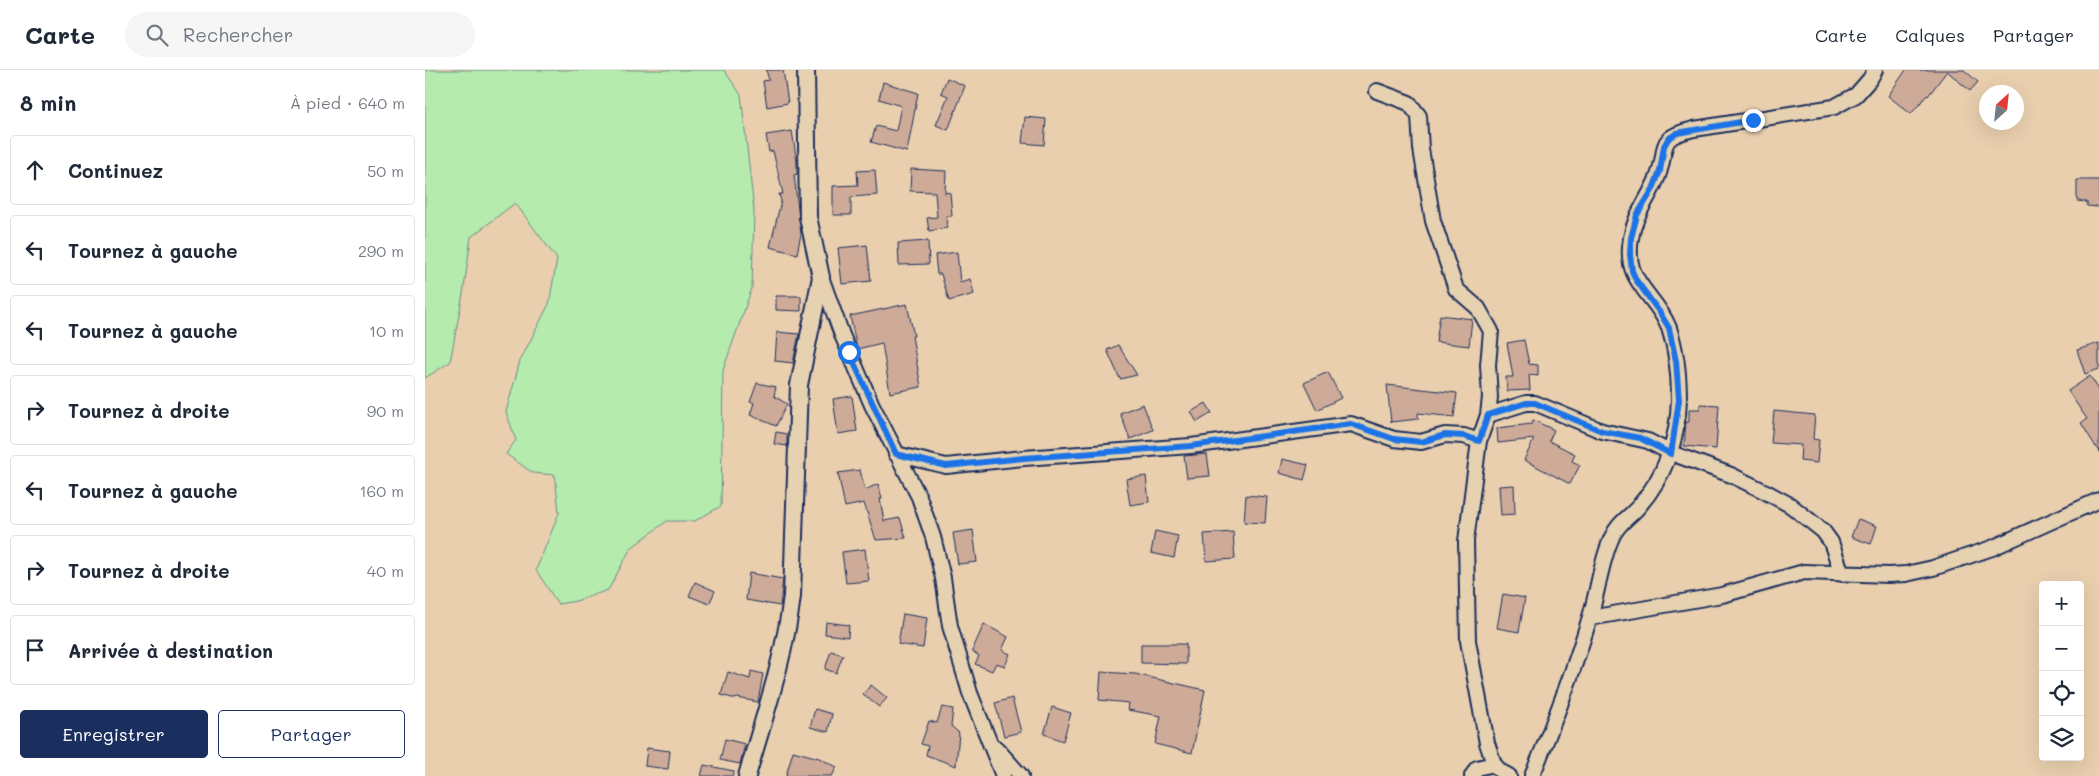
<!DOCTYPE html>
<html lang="fr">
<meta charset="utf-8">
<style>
body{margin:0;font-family:Mali,sans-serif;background:#f6f6f7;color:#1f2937}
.controls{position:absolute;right:15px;bottom:15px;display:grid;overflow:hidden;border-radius:5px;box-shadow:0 5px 20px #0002}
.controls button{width:45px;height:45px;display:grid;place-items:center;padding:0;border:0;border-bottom:1px solid #e0e1e3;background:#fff;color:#1f2937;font:25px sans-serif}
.compass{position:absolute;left:1554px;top:15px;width:45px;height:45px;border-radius:50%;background:#fff;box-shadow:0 5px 20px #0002;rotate:27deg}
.stop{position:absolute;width:15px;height:15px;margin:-11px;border:4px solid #1a73e8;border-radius:50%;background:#fff}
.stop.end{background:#1a73e8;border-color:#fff;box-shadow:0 1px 5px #0008}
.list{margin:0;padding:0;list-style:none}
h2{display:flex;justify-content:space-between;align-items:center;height:65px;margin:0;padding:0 20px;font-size:21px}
h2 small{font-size:16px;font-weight:400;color:#747a83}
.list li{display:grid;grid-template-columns:32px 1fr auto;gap:15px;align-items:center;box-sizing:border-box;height:70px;margin:0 10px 10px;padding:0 10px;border:1px solid #e0e1e3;border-radius:5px}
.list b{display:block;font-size:19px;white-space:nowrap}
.list em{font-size:16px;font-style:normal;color:#747a83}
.actions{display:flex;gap:10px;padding:15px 20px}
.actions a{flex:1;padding:11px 0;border:1px solid #1b2f5e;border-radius:5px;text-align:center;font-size:18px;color:#1b2f5e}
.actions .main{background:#1b2f5e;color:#fff}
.icon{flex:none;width:28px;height:28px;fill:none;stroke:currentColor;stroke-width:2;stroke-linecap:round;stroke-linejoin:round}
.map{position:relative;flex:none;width:1674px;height:706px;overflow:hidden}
header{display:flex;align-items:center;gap:30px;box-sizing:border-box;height:70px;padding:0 25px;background:#fff;border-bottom:1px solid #e0e1e3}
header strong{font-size:24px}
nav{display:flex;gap:28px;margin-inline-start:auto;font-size:18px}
.search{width:350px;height:45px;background:#f6f6f7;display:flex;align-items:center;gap:12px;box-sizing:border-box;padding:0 18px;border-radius:28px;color:#747a83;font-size:19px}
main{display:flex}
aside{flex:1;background:#fff}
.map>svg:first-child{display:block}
.green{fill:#b5ebad;stroke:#688d86}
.building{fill:#ceaa98;stroke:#1b2f5e}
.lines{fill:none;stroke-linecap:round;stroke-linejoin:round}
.minor-casing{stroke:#1b2f5e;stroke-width:18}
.tertiary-casing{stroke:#1b2f5e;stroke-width:20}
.minor{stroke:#e6d2b0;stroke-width:14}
.tertiary{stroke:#e6d2b0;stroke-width:16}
.route{stroke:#1a73e8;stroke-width:6}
</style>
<header>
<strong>Carte</strong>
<div class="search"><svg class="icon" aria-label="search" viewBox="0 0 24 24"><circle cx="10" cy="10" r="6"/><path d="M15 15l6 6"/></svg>Rechercher</div>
<nav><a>Carte</a><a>Calques</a><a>Partager</a></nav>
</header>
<main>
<aside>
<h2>8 min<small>À pied · 640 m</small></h2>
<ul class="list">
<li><svg class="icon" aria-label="ahead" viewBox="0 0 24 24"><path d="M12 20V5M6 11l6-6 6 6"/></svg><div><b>Continuez</b></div><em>50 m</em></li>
<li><svg class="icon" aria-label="left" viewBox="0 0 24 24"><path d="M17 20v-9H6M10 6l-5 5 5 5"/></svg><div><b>Tournez à gauche</b></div><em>290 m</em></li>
<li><svg class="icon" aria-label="left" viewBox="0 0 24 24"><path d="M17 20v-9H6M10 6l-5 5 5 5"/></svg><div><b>Tournez à gauche</b></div><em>10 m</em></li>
<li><svg class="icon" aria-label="right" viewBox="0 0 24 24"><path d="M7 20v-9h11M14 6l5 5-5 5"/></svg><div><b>Tournez à droite</b></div><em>90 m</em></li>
<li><svg class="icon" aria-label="left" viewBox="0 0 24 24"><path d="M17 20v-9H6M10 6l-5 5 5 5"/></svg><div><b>Tournez à gauche</b></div><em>160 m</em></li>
<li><svg class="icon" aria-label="right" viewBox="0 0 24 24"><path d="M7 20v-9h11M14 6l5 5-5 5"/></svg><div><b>Tournez à droite</b></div><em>40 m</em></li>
<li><svg class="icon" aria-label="arrive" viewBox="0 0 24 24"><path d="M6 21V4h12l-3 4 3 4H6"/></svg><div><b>Arrivée à destination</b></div></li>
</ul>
<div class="actions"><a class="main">Enregistrer</a><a>Partager</a></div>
</aside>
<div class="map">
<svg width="1674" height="706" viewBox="0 0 1674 706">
<rect width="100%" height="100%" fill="#e9cfae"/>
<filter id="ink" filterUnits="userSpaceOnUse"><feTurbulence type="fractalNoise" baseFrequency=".02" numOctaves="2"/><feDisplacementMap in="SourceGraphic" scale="10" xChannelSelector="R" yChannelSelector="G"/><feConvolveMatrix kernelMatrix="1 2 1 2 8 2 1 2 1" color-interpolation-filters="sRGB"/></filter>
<g filter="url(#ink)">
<path class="green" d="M0,0H299L316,25L329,140L327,218L298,300L296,436L270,451H242L206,478L183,520L151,531L133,534L111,500L134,443L130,405L108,403L81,384L91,370L81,342L95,291L124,234L132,189L90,133L46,167L39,218L25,292L0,308Z"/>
<path class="building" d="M341,0H358L363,33L342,37L338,11L344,10Z
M1481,0H1539L1553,12L1545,21L1522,1L1503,26L1502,25L1486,44L1463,26Z
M522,8L540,16L523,60L511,55L523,26L516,23Z
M458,12L493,23L482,82L446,72L451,56L471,61L476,36L454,29Z
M600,47L621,49L619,75L597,73Z
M367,61L372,92V104L369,105L376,164L372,184L345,177L356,131L354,124H358L348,81L344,82L341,65Z
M486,99L521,101L520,123L525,122L527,146H521L522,158L504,161L502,148L512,147L510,122L485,121Z
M450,100L452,125L426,127V145H408V116L433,115L432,101Z
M1652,110H1674V137L1662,136V132L1652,131Z
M503,171L504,194L474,195L473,173Z
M442,175L446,211L417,214L413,178Z
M532,182L535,212L545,209L549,224L524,231L516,204H512L510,185Z
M351,226H376V241L351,240Z
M482,234L489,266H487L496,317L465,323L457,273L432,279L425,246Z
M1015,245L1047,249L1044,276L1011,272Z
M352,262L374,264L368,293L350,291Z
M1099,270L1104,294L1113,295V306L1104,305L1105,320L1082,321L1081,307H1088L1082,273Z
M1674,273V299L1660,304L1652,280Z
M693,275L712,305L695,309L682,280Z
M903,302L916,328L892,340L879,313Z
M1665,306L1674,320V382L1656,353L1662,349L1643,321Z
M332,313L351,317L349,326L362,334L351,356L325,345L329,333L325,332Z
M962,315L1032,323L1029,347L993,343V349L966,352Z
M427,326L432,361L413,364L408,329Z
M781,333L787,343L772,352L766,342Z
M718,334L728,360L705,369L695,343Z
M1275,334L1294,335L1291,379L1259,376L1261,352H1264V339H1275Z
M1349,341L1390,345L1388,369L1394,370L1392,393L1375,391L1376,375L1346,373Z
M1108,350L1129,360L1124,371L1150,384L1147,391L1155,395L1145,414L1099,390L1109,369L1073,373L1072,358L1107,354Z
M351,362L362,364V376L349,374Z
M782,384L785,406L762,408L759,386Z
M857,389L883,395L879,410L854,403Z
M435,400L440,420L453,414L457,429H455L459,451L475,448L481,468L451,470L439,433L420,437L413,403Z
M721,406L724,432L705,435L701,409Z
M1089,415L1090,444L1076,445L1074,416Z
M821,425L842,427L840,453L819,452Z
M1433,449L1452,456L1446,474L1426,467Z
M548,460L552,492L533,494L528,463Z
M730,461L753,466L749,488L726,483Z
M808,462L810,489L781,491L779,464Z
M440,479L444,511L421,513L417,482Z
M324,503L358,509L355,536L321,530Z
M270,512L290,521L284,534L264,526Z
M1078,524L1100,528L1094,562L1072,558Z
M478,544L502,548L498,578L473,574Z
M401,552L424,555L423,567L400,564Z
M559,554L583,567L577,580L585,584L580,596L571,593L567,601L550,594L554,586L547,581Z
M716,574H761V594L716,593Z
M406,581L418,585L411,603L400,599Z
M326,601L338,604L333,632L312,628L311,629L296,625L303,602L325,609Z
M676,602L710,604L780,620L767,683L730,674L736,646L703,640L704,633L674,630Z
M446,615L462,628L454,637L438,624Z
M587,628L596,662L579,666L570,633Z
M517,637L528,639L526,656L534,663L531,696L501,685L503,676L496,674L504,651L512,653Z
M627,637L646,643L638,671L619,664Z
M390,639L407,644L403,662L385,657Z
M300,669L320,674L315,694L295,690Z
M222,678L245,681L243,699L220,696Z
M368,681L394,688L412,697L407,706H361Z
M279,695L309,701L308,706H276Z"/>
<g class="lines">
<g class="minor-casing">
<path id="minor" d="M952,21L984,33L994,46L996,79L1008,151L1031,219L1053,238L1066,261L1063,295L1065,327L1063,345L1054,371L1041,471L1043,571L1062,673L1069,694L1075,701L1084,706
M396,207L417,265L447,335L494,427L508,467L518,508L525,556L545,623L578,706
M1063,345L1101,333H1110L1177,361L1223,371L1246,383L1306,405L1341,422L1365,435L1398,461L1406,472L1417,504
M471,384L521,396L599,388L766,376L926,354L969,369L996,372L1020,365L1039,366L1054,371
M1165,548L1297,525L1379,502L1464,505L1481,504L1508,498L1567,478L1674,430
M571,678L596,706
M1047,706L1052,698L1069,694
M1107,706C1128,655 1148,603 1164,550C1173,523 1175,493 1187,467C1193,453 1205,447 1214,436C1240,406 1253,369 1254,329C1254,307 1251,279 1244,258C1230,222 1198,214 1206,168C1210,143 1224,129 1233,106C1244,76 1230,68 1269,59L1409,37L1431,25L1445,9L1450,0"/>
</g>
<g class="tertiary-casing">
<path id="tertiary" d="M322,706C339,647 360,587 367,526L374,315L396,207L383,147L381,0"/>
</g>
<use href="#minor" class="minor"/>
<use href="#tertiary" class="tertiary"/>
</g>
</g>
<g class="lines" filter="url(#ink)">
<path class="route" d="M424,282L471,384L521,396L599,388L766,376L926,354L969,369L996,372L1020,365L1039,366L1054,371L1063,345L1101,333H1110L1177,361L1215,368L1246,384L1254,330L1251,291L1244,258L1235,243L1211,210L1207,201L1205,184L1206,168L1212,145L1228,119L1235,101L1239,76L1243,69L1252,63L1328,50"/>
</g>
</svg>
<div class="controls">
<button>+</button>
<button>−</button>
<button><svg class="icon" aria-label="locate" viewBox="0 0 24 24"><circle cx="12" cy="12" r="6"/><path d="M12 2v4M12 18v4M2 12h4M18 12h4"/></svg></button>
<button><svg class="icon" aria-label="layers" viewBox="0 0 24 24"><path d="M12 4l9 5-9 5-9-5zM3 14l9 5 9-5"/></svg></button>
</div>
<svg class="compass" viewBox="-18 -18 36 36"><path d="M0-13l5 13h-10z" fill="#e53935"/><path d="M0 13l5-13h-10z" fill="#747a83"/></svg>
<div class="stop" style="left:424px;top:282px"></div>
<div class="stop end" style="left:1328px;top:50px"></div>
</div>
</main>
